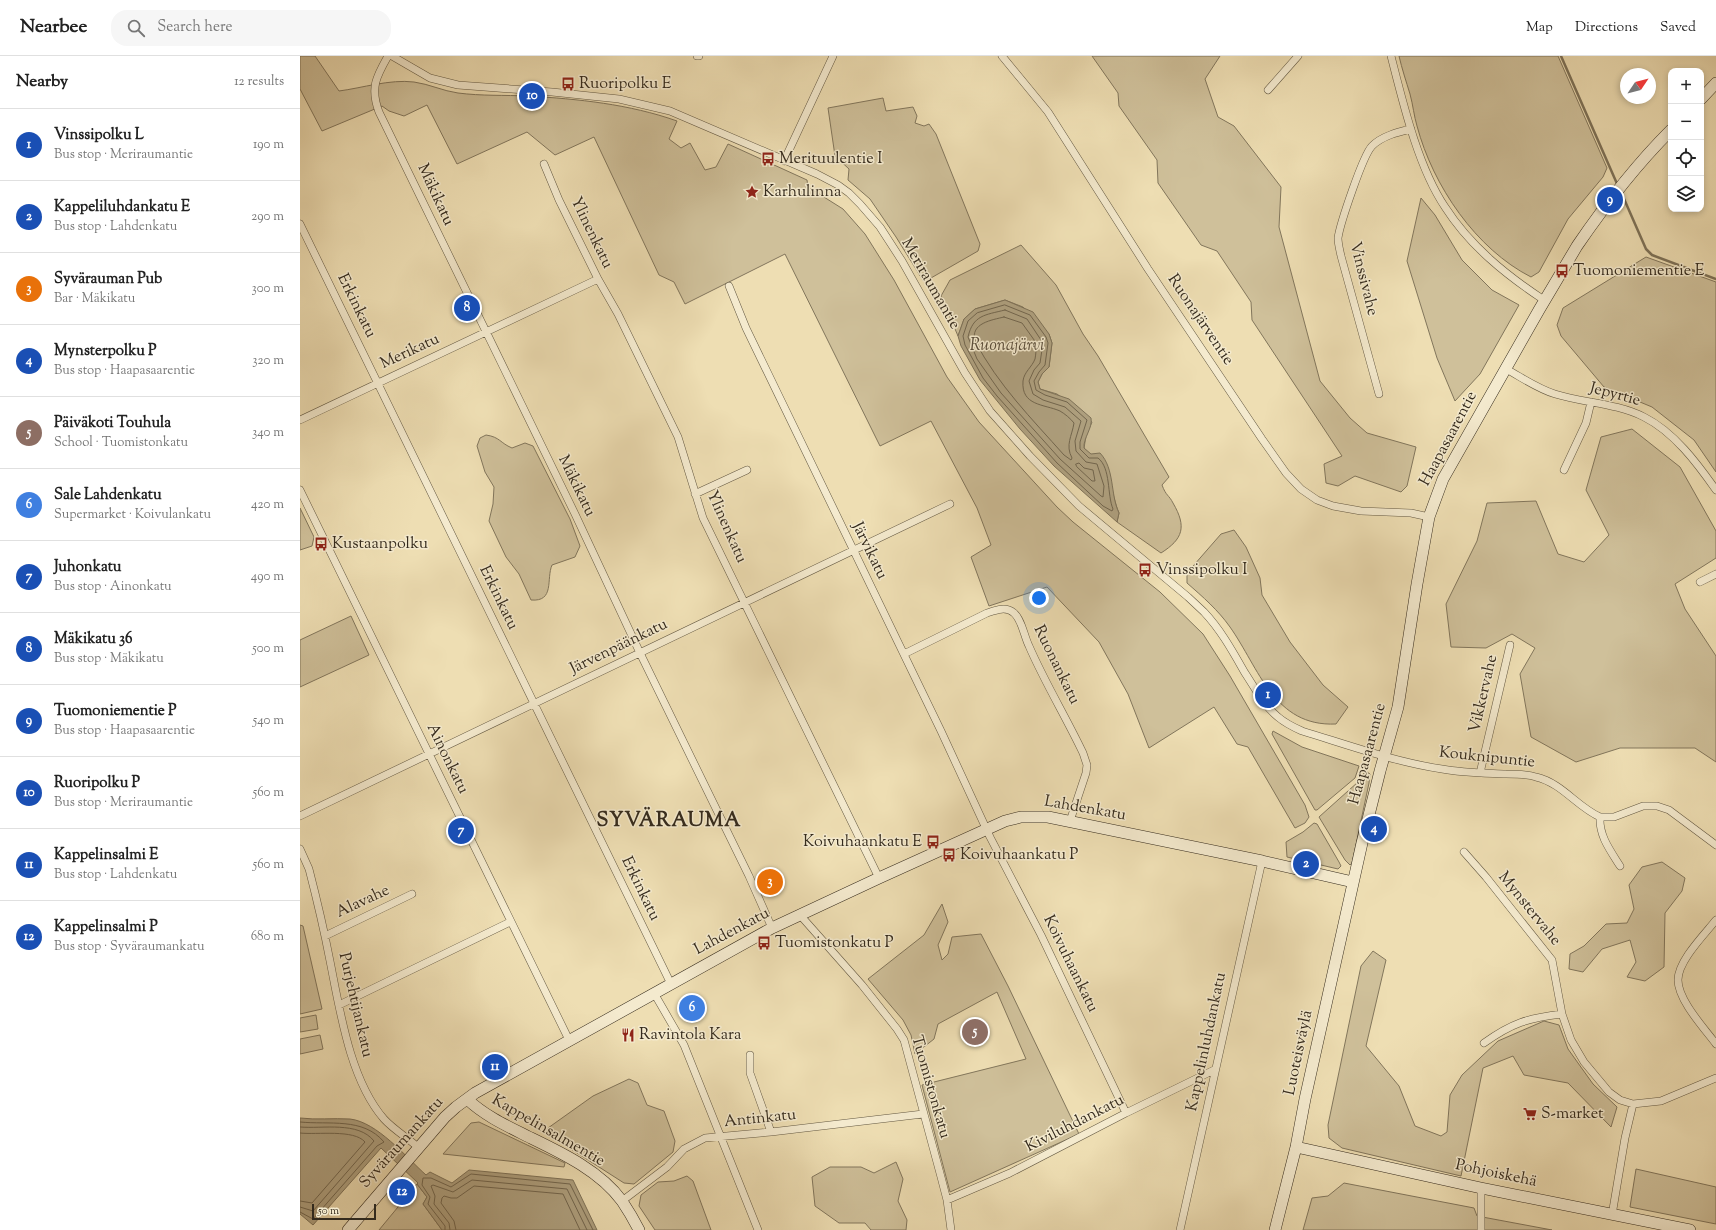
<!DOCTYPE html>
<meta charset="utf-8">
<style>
body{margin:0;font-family:"Sorts Mill Goudy",serif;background:#f6f6f6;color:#222}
.controls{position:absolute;right:12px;top:12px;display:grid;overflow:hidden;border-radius:8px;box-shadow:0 2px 6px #0003}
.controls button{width:36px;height:36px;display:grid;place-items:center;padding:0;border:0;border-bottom:1px solid #e0e0e0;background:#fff;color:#222;font:20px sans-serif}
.compass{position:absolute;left:1320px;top:12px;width:36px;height:36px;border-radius:50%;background:#fff;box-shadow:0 2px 6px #0003;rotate:55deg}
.scale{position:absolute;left:12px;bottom:10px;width:64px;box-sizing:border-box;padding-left:4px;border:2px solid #352b1d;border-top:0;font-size:11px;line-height:14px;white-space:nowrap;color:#352b1d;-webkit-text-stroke:3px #f4eace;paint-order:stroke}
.you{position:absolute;left:739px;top:542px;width:14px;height:14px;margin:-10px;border:3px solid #fff;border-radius:50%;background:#1a73e8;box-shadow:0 0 0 6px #1a73e833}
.badge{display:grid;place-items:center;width:26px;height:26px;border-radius:50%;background:#8f2418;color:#fff;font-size:13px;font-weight:700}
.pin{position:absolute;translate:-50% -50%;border:2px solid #fff;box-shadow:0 1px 4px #0006}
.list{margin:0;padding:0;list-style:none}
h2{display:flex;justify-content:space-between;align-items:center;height:52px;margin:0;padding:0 16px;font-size:17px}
h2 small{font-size:13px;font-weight:400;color:#767676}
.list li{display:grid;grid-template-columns:26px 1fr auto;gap:12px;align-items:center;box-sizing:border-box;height:72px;padding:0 16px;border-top:1px solid #e0e0e0}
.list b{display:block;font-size:15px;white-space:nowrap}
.list p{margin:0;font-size:13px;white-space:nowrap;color:#767676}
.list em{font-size:13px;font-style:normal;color:#767676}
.icon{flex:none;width:22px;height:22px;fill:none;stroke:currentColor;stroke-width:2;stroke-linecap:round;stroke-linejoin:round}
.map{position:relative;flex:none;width:1416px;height:1174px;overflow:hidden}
header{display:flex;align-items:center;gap:24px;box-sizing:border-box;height:56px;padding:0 20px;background:#fff;border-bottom:1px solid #e0e0e0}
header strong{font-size:19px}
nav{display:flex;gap:22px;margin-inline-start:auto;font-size:14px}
.search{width:280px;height:36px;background:#f6f6f6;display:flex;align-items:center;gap:10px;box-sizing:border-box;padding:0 14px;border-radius:16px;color:#767676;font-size:15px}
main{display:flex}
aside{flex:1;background:#fff}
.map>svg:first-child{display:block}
.green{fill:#cfc09a;stroke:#82765c}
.water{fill:#afa180;stroke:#7e7258}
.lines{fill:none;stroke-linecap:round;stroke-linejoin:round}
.shore{stroke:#72664e;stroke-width:1}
.stream{stroke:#7e7258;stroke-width:2.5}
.street-casing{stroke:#635842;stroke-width:8}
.secondary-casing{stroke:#352b1d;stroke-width:12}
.street{stroke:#f4eace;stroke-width:7}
.secondary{stroke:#f4eace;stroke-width:11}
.labels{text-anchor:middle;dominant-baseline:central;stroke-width:3;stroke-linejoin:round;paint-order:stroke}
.poi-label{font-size:16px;fill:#352b1d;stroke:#f4eace;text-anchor:start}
.street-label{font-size:16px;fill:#352b1d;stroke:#f4eace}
.water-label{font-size:17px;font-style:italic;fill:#5a4e3b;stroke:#f4eace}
.district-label{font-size:20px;font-weight:bold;letter-spacing:1px;fill:#352b1d;stroke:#f4eace}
</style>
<header>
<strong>Nearbee</strong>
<div class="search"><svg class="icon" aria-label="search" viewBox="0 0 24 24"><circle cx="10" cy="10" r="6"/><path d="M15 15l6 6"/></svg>Search here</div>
<nav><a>Map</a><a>Directions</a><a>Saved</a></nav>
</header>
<main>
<aside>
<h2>Nearby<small>12 results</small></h2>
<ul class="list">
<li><span class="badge" style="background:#1a4fb4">1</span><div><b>Vinssipolku L</b><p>Bus stop · Meriraumantie</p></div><em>190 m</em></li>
<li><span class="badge" style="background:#1a4fb4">2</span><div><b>Kappeliluhdankatu E</b><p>Bus stop · Lahdenkatu</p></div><em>290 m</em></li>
<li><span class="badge" style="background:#e8710a">3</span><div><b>Syvärauman Pub</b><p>Bar · Mäkikatu</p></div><em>300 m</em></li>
<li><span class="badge" style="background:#1a4fb4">4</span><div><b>Mynsterpolku P</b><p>Bus stop · Haapasaarentie</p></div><em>320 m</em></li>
<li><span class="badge" style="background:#8d6e63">5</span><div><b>Päiväkoti Touhula</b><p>School · Tuomistonkatu</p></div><em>340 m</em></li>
<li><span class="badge" style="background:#3f7fe0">6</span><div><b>Sale Lahdenkatu</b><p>Supermarket · Koivulankatu</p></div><em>420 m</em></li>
<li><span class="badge" style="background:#1a4fb4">7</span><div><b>Juhonkatu</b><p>Bus stop · Ainonkatu</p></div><em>490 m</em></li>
<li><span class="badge" style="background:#1a4fb4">8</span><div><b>Mäkikatu 36</b><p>Bus stop · Mäkikatu</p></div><em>500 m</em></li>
<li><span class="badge" style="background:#1a4fb4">9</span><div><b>Tuomoniementie P</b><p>Bus stop · Haapasaarentie</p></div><em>540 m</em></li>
<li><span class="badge" style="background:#1a4fb4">10</span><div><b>Ruoripolku P</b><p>Bus stop · Meriraumantie</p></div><em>560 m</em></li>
<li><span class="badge" style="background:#1a4fb4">11</span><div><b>Kappelinsalmi E</b><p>Bus stop · Lahdenkatu</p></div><em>560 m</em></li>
<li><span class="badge" style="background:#1a4fb4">12</span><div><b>Kappelinsalmi P</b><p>Bus stop · Syväraumankatu</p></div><em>680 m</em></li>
</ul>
</aside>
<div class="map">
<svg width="1416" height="1174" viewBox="0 0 1416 1174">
<rect width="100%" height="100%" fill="#eedeb3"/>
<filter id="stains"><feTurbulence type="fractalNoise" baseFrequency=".005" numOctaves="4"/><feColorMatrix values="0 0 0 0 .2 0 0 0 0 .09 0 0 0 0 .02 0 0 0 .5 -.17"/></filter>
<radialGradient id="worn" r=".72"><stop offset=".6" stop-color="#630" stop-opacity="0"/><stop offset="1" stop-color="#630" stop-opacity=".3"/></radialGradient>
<path class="green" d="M0,0H15L39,35C62,32 90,23 114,26C129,28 143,35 158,37C181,40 205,39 228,40C278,43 329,48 377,65L369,83L381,92L390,87L405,114L416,111L428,88L507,124L508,131L543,153L565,178L594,224L647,321L679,366L757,451L773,466L860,536L903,578L930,620L1005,749L1009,761L1005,767L995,772L948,691L937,688L914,651L849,692L828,638L799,586L747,531L689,550L671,501L691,489L677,452L631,365L580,390L485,198L385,248L374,226L359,219L294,81L255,99L227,76L157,108L127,49L104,60L89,55L82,50L22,75L0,33Z
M792,0H920L905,23L918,61L934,70L981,131L979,171L1020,325L1050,362L1067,377L1116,391L1107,430L1101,436L1055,420L1038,430L1026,427L1024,408L1042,400L952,264L951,246L917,195L901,189L858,127L857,104L819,50L818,37Z
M1099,0H1258L1307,112L1303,121L1268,163L1239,216L1231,221C1176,193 1133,130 1117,70C1114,60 1113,49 1110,38C1106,25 1102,13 1099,0Z
M583,42L586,55L613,51L617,60L615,67L624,70L629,68L636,78L680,188L678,195L624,226L596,181L570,143L548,124L549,113L535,100L528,52Z
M1121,142L1135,159L1162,204L1192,234L1219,249L1180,318L1155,345L1137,302L1107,205Z
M721,189L756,229L783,278L798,300L869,421L862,429C866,440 869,439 873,447C887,471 883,483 861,497L817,466L819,457C816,450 815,445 813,438C809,426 793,400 784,392L786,380L792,366L757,338L740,333L738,326L742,318L749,311L752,287L749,278L723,251L705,244L675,253L664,263L658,280L641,240L650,224Z
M1346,201L1416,226V416L1394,384L1352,351L1304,331L1261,280L1257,269L1263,252Z
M1332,373L1380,411L1416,475V502L1375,528L1385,553L1416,600V706L1395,692H1320L1276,706L1231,681L1220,618L1235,592L1212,578L1186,592L1151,591L1146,548L1177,485L1187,447L1236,445L1258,498L1284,506L1309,479L1286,434L1301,381Z
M186,379C200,381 200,387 212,392L225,387L233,390L270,463L280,490L275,501L252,509C246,523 255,546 231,544L219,518L206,501L189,465L193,448L194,431L185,416L177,390L180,382Z
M0,452L14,481L12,490L0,494Z
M934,474L946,491L960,522L962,539L990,586L1023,629L1048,651L1036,668C974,671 959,612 930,571C918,554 903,541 887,527V517L921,478Z
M51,560L69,599L0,631V584Z
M973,675L1002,691L1059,710L1055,722L1017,754H1015L972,678Z
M1067,716L1070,718L1069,727L1052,807L1050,809L1045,804L1019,761L1058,726L1064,717Z
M1014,767L1017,768L1039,806L1041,810L1038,813L987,801L986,786L1003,776Z
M1362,806L1385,822L1382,835L1365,857L1364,911L1345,925L1327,921L1336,906L1330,884L1302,893L1283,916L1269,913L1270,898L1284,890L1306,868L1327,867L1334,853L1329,829L1342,811Z
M642,848L648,866L638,889L642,904L648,898L652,881L681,878L708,930L779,1078L650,1136L622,1029L726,1003L697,936L638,968L634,983L615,998L611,979L603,964L568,923L624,879Z
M0,869L3,870L22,953L0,958Z
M1073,895L1086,904L1066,990L1099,1030L1115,1070L1141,1080L1147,1076L1150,1039L1162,1019L1198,985L1244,965L1259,969L1268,993L1293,1028L1317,1051L1311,1071L1268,1027L1224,1019L1213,1000L1183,1012L1161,1120L1042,1092L1029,1082L1028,1069L1061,910Z
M16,959L18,973L0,976V962Z
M20,979L23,993L0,998V983Z
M329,1023L338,1027L347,1049L364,1055L375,1085L373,1096L334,1128L324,1127L249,1079L248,1072L293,1040Z
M179,1066L265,1107L264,1111L143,1098L171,1067Z
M596,1106L603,1123L598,1145L607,1164L606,1174H571L565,1167H539L515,1150L512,1121L530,1111H561L574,1117Z
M1336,1113L1416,1131V1168L1330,1151Z
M387,1120L393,1125L411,1174H355L339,1150L341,1139L358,1126L374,1125Z
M1044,1127L1174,1152L1177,1160L1252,1174H1003L1012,1142L1028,1140Z
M117,1128L127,1141L123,1148L142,1174H79Z"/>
<path class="water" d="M705,244L733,256L749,278L752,287L749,311L742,318L738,326L740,333L769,343L791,362C793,372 783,382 784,392L791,398L800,397C815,413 810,438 819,457L817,466L754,410L720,373L680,324L661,290L658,280L664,263L675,253Z
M0,1062C16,1064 33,1062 50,1063C77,1066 106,1101 126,1119L130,1116L152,1127L169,1114L273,1124L297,1174H142L123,1148L127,1141L117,1128L118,1127L81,1092L13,1169L0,1158Z"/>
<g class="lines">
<path class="shore" d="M705,249L730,259L746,281L748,287L745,309L739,316L734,325L736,334L745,339L767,346L787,364L780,386V393L789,402H798C811,412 807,439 813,453L812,455L803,450L757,407L697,340L683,322L665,289L663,280L668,265L677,257Z
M705,254L727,263L743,287L740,307L734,314L729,325L733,338L743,344L765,351L781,365L775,385L776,395L786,406L797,408L804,430L803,441L801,440L760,403L701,337L677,303L668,281C673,259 685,259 705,254Z
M704,261L722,267L737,288C736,292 736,298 735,303C732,311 724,316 723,325C721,350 744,348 760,355C765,358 770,362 774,367C772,380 765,389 772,402L771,404L764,399C732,363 698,329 675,285C670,267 692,264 704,261Z
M776,408L779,407L784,412L793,414L795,425H792L777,411Z
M0,1066C29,1069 63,1061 84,1086L77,1090L13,1163L0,1156
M0,1071C23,1073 58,1065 74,1085L13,1155L0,1151
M0,1077C17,1079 54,1073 65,1086L12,1147L0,1145
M145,1174V1170L128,1148L130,1141L122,1129L123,1122H131L151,1131L171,1118L270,1128L293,1174
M150,1174L149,1167L134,1148L135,1140L131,1130L133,1129L153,1136L172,1124L267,1133L287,1174
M156,1174L154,1165L141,1147L142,1142L144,1140L151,1142H157L174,1130L263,1138L280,1174"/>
<path class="stream" d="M1261,0L1318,130
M1321,136L1346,193L1352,199L1416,223"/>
<g class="street-casing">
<path id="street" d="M88,0C76,21 70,32 79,56L275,458L340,597L449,820L472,872
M92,0L130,22L158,29L252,36L319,43L370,55L517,118L538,129L549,137L560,148L580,171L602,205L665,317L690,355L730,400L779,450L888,541L904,556C921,574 933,596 945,617C955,632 964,650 978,661C985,667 993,671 1002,675C1048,689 1095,706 1142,713C1164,717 1185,717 1206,718C1216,718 1227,718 1236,721C1262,727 1277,751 1300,761C1299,780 1310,794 1320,810
M397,0H399
M702,0L748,56L848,213L962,383L986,417L1001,433L1017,444L1033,450L1061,455L1111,457L1129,461
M1091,0C1103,47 1118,111 1145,151C1170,190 1206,219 1244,244
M968,34L998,0
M484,105L533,0
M244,108L259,144L298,223L318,258L378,381L403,462L579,822
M0,168L371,928
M429,230L446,272L641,675L690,781L741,879L826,1057
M1206,313C1221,321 1238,333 1255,338C1284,347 1316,347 1344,361C1374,376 1397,407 1416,434
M1079,338L1041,200C1040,195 1038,188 1038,182C1040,168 1063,99 1072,90C1082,80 1098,76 1111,73
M0,364L298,223
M1264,414L1286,367L1291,346
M0,434L269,984
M395,438L447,414
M1400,526L1416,518
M604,598L687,557C696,554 706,550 714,557C722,564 724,580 729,590C745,627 766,661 783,697L787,709L786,717L770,765
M1180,717L1210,589
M0,760L650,448
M1300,761H1314L1343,750H1357L1369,754L1416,789
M0,793L9,813C17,844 24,874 30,905C40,955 50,1024 84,1063C94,1074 108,1082 119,1092
M1164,796L1186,821L1252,904L1262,958L1271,984L1284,1006L1309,1036L1320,1044L1333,1048
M500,859L562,929L597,973L604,984L641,1121L647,1144L651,1174
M1416,864C1404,879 1378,905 1378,924C1378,944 1404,972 1416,988
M25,880L112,838
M354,937L384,989L458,1174
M39,949L210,866
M1184,987C1212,967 1228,962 1262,958
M450,999V1017L471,1076
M647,1144L710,1117L826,1057L914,1014
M322,1145L367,1111L384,1093L405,1082L471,1076L623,1058
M1312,1159L1325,1082L1333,1048L1361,1045L1416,1022
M880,1174L962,805
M1181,1174V1132"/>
</g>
<g class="secondary-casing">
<path id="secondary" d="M1401,43L1416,27
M167,1043C185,1060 207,1070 229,1081C262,1097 300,1115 322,1145C328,1154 334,1164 339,1174
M996,1091L1181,1132L1390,1174
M48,1174L145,1061L156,1051L175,1037L472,872L579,822L705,765L721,761H748L962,805L1053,826
M975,1174L996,1091L1005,1043L1062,787L1080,715L1098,651L1117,528L1129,461L1143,423L1239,254L1277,190C1305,149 1336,109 1371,74"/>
</g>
<use href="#street" class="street"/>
<use href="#secondary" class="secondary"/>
</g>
<defs>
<g id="bus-bare" transform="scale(1.08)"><path d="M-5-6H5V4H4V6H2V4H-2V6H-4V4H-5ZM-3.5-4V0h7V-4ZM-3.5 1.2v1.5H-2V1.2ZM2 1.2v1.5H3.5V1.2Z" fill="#8f2418" stroke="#f4eace" stroke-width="2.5" paint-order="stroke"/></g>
<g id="sight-bare" transform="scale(1.08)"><path d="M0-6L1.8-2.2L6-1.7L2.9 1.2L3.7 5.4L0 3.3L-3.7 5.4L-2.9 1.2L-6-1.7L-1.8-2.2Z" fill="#8f2418" stroke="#f4eace" stroke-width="2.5" paint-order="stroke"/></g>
<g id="restaurant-bare" transform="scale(1.08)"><path d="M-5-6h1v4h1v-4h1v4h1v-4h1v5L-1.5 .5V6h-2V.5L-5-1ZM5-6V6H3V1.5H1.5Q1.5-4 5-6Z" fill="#8f2418" stroke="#f4eace" stroke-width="2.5" paint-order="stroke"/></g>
<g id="supermarket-bare" transform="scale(1.08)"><path d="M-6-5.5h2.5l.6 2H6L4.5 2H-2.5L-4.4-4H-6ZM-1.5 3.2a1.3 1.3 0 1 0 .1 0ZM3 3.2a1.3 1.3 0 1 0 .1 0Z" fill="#8f2418" stroke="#f4eace" stroke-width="2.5" paint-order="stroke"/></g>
</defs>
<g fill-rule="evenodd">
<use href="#bus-bare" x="268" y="28"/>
<use href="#bus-bare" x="468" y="103"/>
<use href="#sight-bare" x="452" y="136"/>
<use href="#bus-bare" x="1262" y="215"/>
<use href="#bus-bare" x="21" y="488"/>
<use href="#bus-bare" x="845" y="514"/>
<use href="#bus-bare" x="633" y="786"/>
<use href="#bus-bare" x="649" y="799"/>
<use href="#bus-bare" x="464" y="887"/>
<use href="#restaurant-bare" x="328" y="979"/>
<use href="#supermarket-bare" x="1230" y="1058"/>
</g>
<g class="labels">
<g class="poi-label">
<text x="279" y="28">Ruoripolku E</text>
<text x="479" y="103">Merituulentie I</text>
<text x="463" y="136">Karhulinna</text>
<text x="1273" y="215">Tuomoniementie E</text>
<text x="32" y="488">Kustaanpolku</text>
<text x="856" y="514">Vinssipolku I</text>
<text x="622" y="786" text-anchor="end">Koivuhaankatu E</text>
<text x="660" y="799">Koivuhaankatu P</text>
<text x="475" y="887">Tuomistonkatu P</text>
<text x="339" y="979">Ravintola Kara</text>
<text x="1241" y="1058">S-market</text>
</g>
<g class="street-label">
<text transform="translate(135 139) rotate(65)">Mäkikatu</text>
<text transform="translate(291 177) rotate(64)">Ylinenkatu</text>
<text transform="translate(1063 223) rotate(76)">Vinssivahe</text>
<text transform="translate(630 228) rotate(60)">Meriraumantie</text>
<text transform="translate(56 250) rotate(64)">Erkinkatu</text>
<text transform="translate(900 264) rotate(56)">Ruonajärventie</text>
<text transform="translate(110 296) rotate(-25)">Merikatu</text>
<text transform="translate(1315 339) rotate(15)">Jepyrtie</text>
<text transform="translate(1149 383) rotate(-62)">Haapasaarentie</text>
<text transform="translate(276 430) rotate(64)">Mäkikatu</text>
<text transform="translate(426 471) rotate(66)">Ylinenkatu</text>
<text transform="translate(569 495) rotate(64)">Järvikatu</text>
<text transform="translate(198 542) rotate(64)">Erkinkatu</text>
<text transform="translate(319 591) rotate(-26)">Järvenpäänkatu</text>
<text transform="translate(756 609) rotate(64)">Ruonankatu</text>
<text transform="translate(1184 638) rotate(-77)">Vikkervahe</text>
<text transform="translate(1068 698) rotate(-75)">Haapasaarentie</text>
<text transform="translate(1187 702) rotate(6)">Kouknipuntie</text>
<text transform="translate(147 703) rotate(64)">Ainonkatu</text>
<text transform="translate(785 753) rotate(10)">Lahdenkatu</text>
<text transform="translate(340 833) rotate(64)">Erkinkatu</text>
<text transform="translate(63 846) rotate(-25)">Alavahe</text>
<text transform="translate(1229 853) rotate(51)">Mynstervahe</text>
<text transform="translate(432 876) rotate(-28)">Lahdenkatu</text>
<text transform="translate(770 908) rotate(64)">Koivuhaankatu</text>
<text transform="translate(55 949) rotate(77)">Purjehtijankatu</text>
<text transform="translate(907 986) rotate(-78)">Kappelinluhdankatu</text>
<text transform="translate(999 997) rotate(-78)">Luoteisväylä</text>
<text transform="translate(630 1031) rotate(74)">Tuomistonkatu</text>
<text transform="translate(460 1063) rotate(-6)">Antinkatu</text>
<text transform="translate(775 1068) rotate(-27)">Kiviluhdankatu</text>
<text transform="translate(248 1075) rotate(30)">Kappelinsalmentie</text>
<text transform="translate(102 1087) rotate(-48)">Syväraumankatu</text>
<text transform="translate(1196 1118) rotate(12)">Pohjoiskehä</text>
</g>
<g class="water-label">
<text x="707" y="290">Ruonajärvi</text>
</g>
<g class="district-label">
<text x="369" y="765">SYVÄRAUMA</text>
</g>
</g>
<rect width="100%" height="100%" filter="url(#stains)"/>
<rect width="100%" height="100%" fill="url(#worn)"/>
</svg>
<div class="controls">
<button>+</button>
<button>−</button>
<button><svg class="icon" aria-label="locate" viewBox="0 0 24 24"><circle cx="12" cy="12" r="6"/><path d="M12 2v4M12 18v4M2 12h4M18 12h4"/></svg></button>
<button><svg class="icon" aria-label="layers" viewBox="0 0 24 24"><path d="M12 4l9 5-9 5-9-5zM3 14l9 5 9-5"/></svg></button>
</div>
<svg class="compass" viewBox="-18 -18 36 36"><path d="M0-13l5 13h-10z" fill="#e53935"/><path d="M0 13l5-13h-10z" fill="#767676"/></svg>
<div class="scale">50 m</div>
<div class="you"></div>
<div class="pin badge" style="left:968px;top:639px;background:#1a4fb4">1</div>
<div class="pin badge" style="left:1006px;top:808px;background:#1a4fb4">2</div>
<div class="pin badge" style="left:470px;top:826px;background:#e8710a">3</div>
<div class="pin badge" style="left:1074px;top:773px;background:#1a4fb4">4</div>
<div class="pin badge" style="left:675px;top:976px;background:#8d6e63">5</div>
<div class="pin badge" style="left:392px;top:952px;background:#3f7fe0">6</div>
<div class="pin badge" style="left:161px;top:775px;background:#1a4fb4">7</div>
<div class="pin badge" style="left:167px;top:252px;background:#1a4fb4">8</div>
<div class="pin badge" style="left:1310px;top:144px;background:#1a4fb4">9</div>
<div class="pin badge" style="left:232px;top:40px;background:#1a4fb4">10</div>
<div class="pin badge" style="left:195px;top:1011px;background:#1a4fb4">11</div>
<div class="pin badge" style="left:102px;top:1136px;background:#1a4fb4">12</div>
</div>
</main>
